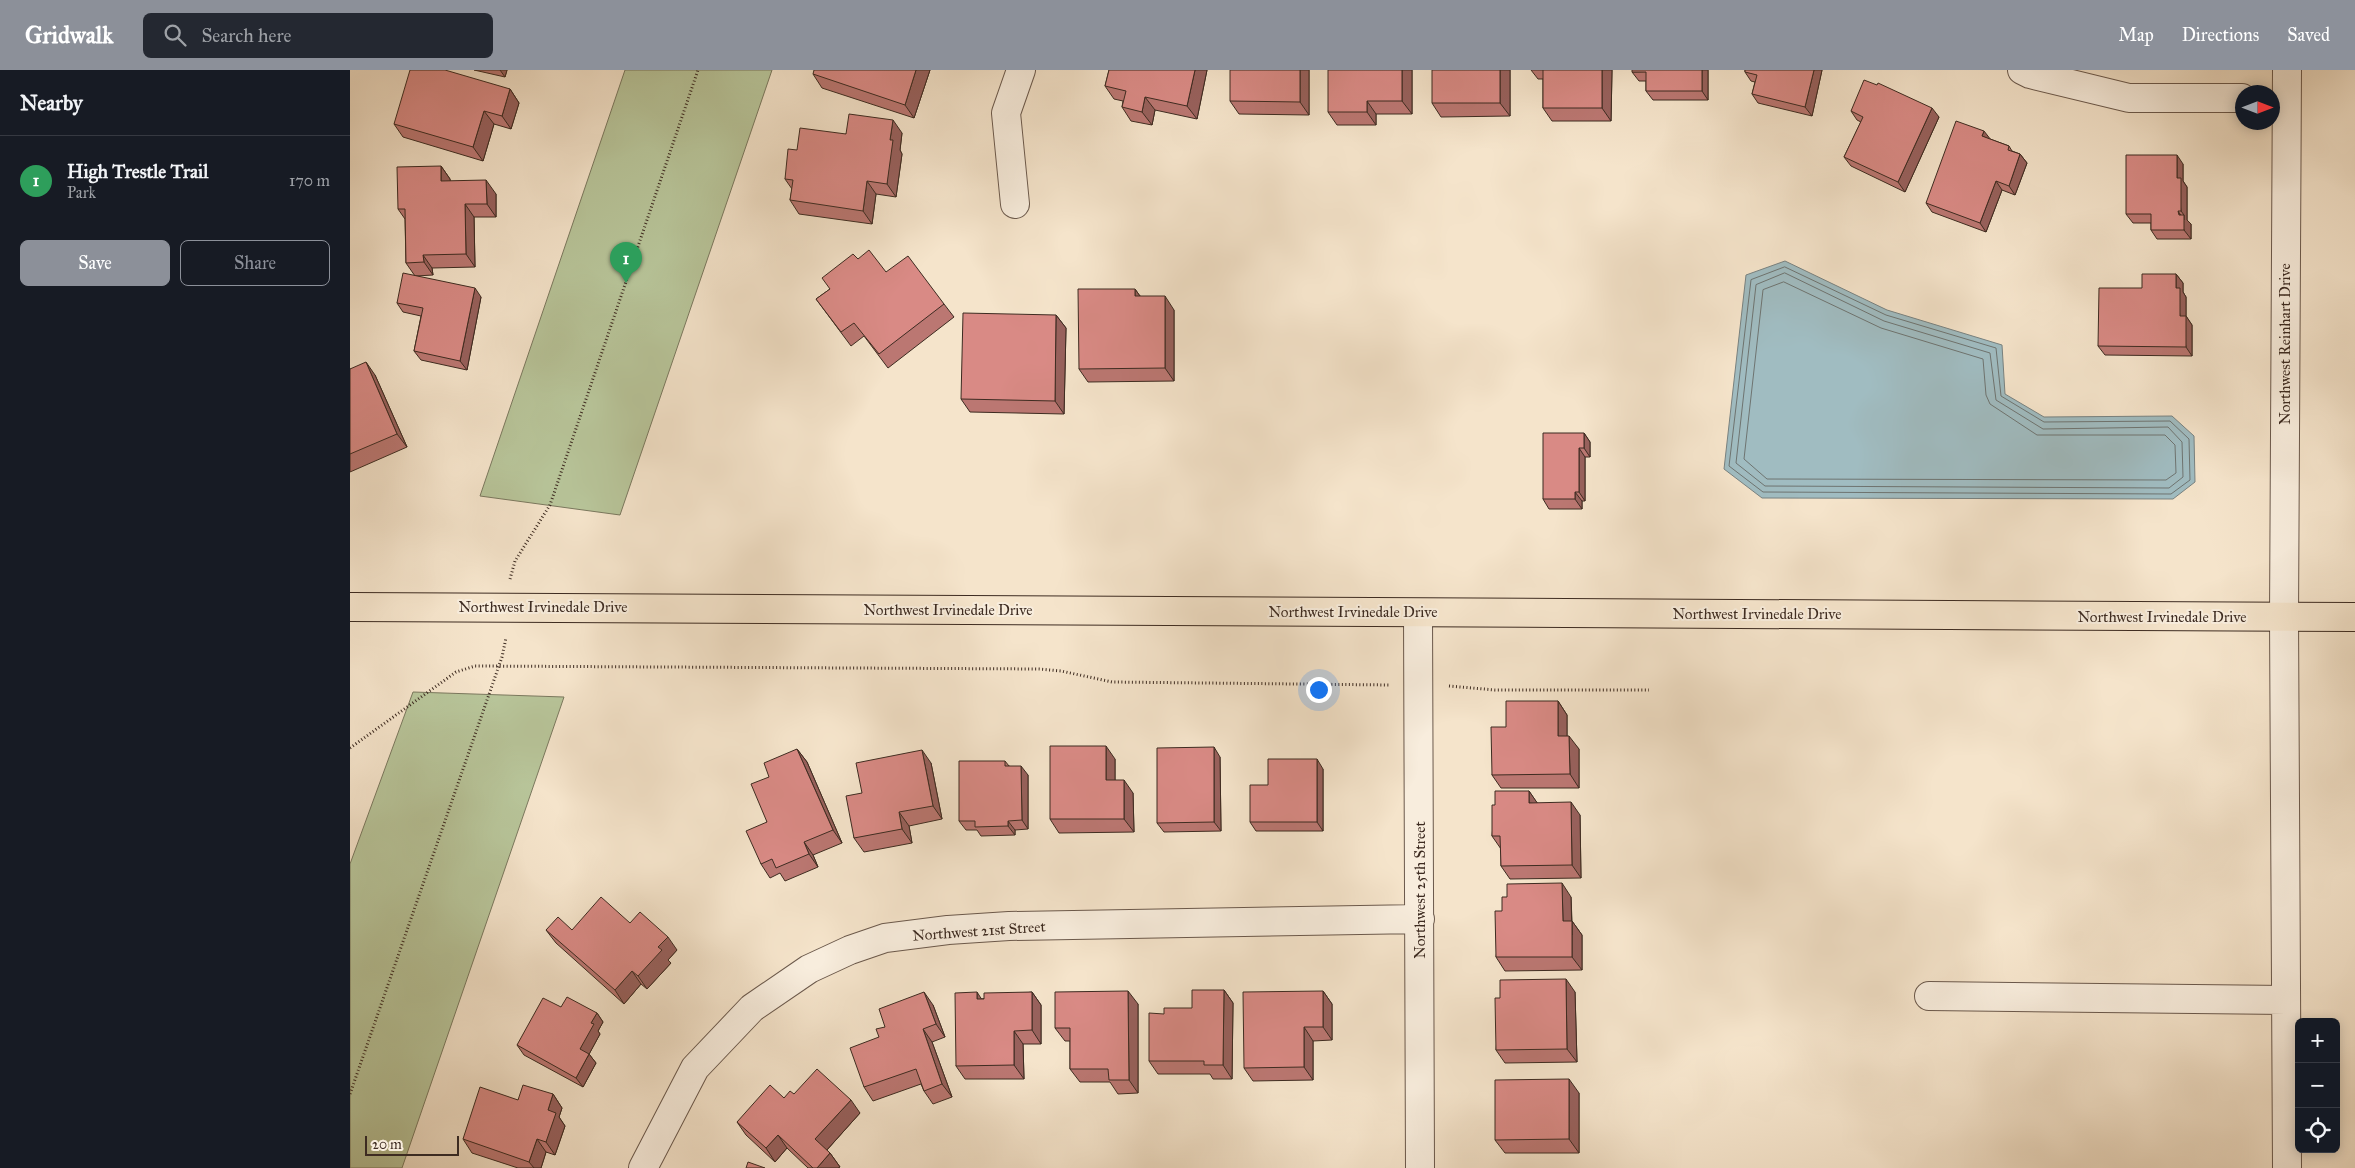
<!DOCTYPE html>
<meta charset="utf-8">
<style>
body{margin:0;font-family:"IM FELL Great Primer",serif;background:#242831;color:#f1f3f6}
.controls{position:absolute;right:15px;bottom:15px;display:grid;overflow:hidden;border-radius:8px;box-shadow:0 2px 12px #0003}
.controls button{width:45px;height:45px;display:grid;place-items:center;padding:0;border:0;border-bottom:1px solid #363941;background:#171b24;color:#f1f3f6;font:25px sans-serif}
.compass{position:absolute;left:1885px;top:15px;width:45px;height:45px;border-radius:50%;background:#171b24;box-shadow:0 2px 12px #0003;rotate:90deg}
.scale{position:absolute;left:15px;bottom:12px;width:94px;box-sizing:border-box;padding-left:5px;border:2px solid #3d2b21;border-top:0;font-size:14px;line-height:18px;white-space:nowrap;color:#3d2b21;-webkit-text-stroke:4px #f8eddd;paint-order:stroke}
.you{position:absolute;left:968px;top:619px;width:18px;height:18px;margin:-12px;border:4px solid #fff;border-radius:50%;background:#1a73e8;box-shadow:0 0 0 8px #1a73e833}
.badge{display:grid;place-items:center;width:32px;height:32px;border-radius:50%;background:#8c9099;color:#fff;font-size:16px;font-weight:700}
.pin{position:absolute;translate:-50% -41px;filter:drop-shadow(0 1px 2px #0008)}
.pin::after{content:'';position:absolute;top:26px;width:18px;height:15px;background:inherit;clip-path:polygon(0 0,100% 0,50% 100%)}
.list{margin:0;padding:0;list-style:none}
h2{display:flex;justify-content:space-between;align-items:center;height:65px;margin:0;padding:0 20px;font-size:21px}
h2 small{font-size:16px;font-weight:400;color:#9ea1a6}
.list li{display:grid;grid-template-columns:32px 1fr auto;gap:15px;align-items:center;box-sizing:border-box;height:90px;padding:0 20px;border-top:1px solid #363941}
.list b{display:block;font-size:19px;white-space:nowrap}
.list p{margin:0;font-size:16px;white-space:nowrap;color:#9ea1a6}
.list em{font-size:16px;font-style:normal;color:#9ea1a6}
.actions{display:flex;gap:10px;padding:15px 20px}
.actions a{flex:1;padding:11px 0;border:1px solid #8c9099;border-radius:8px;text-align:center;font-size:18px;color:#8c9099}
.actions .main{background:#8c9099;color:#fff}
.icon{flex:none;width:28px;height:28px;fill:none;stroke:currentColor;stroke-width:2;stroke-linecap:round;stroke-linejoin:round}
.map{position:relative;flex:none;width:2005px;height:1098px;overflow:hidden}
header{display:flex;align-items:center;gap:30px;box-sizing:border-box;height:70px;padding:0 25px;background:#8c9099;color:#fff}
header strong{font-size:24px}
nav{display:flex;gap:28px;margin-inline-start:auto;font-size:18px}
.search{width:350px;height:45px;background:#242831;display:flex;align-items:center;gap:12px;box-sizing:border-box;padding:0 18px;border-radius:8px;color:#9ea1a6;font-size:19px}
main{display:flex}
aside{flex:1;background:#171b24}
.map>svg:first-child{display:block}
.green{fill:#b8c59a;stroke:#7a785e}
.water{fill:#a0bcc1;stroke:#788281}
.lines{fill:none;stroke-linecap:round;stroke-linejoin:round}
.shore{stroke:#6e7471;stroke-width:1}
.minor-casing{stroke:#6b594c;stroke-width:30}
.major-casing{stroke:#3d2b21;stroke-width:30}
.path{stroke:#3d2b21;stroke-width:3;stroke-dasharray:1 2.5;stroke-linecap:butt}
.minor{stroke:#f8eddd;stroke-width:28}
.major{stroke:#f5e4cb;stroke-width:28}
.wall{fill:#bb7772;stroke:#3d2b21}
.shaded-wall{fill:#98615d;stroke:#3d2b21}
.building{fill:#d98a85;stroke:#3d2b21}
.labels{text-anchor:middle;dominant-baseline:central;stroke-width:4;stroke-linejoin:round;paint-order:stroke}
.street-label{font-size:15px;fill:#3d2b21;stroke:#f8eddd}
</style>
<header>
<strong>Gridwalk</strong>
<div class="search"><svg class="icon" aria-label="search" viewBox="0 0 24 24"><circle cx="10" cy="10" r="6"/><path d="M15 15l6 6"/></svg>Search here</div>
<nav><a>Map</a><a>Directions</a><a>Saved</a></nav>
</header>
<main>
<aside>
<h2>Nearby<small></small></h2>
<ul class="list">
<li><span class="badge" style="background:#2e9e5b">1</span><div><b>High Trestle Trail</b><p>Park</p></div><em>170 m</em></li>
</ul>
<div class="actions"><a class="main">Save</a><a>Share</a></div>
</aside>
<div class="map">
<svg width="2005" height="1098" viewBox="0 0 2005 1098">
<rect width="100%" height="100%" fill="#f5e4cb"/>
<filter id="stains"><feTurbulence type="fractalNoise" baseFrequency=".004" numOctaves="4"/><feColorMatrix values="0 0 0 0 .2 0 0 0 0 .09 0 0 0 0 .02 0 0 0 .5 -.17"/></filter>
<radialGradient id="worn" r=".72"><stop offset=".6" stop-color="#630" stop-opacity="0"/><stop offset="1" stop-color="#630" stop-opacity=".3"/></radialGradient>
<path class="green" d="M275,0H422L270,445L130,426Z
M63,622L214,627L52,1098H0V794Z"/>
<path class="water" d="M1435,191L1537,240L1652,275L1655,324L1694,347L1822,346L1844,366L1845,412L1823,429L1412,428L1374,399L1396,205Z"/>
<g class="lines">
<path class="shore" d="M1435,197L1536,245L1646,278L1651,326L1694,352L1820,351L1839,369L1840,410L1821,424L1413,422L1379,396L1401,210Z
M1435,203L1534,251L1640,283L1646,330L1693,359L1818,357L1832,372L1833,407L1819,418L1415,416L1386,393L1406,215Z
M1434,212L1531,258L1633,289L1636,325L1640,334L1687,365H1815L1825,375L1826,403L1816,410L1417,409L1394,389L1413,220Z"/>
<g class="minor-casing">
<path id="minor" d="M1672,0L1680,4L1779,28H1892
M1937,0L1934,548L1937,1098
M665,134L656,43L671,0
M1068,543L1070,1098
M1579,926L1936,930
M293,1098L345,998L402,938L459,899L500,880L535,868L598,860L659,856L1070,849"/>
</g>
<g class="major-casing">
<path id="major" d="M0,537L2005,547"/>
</g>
<path class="path" d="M160,509L165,491L200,435L348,0
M1099,616L1145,620H1299
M0,678L106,602L125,596L689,599L711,601L762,612L1040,615
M0,1024L152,587L156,568"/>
<use href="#minor" class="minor"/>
<use href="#major" class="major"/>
</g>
<path class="wall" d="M124,0H157L155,7Z
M580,0L564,48L472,18L463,4Z
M759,0H857L847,49L805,40L802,55L781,51L772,37L773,31L764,29L755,16Z
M959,0V45L889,44L880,31Z
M1062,0V44H1026V55H987L978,42Z
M1160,0V46L1091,47L1082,33Z
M1181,0H1262L1261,51H1202L1193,38V9H1188Z
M1358,0V30H1303L1296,21V11H1289L1282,2Z
M1395,0H1472L1462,46L1408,33L1402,24L1405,12L1401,11L1395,2Z
M1527,15L1589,47L1555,122L1501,96L1494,87L1511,52L1507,50L1501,41Z
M160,19L169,33L161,59L144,54L133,91L53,67L44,54Z
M552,63L550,80L552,84L546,127L526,124L522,154L449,144L440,130L442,119L435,109L447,80L496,64Z
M1640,69L1659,76L1662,81L1670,84L1677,93L1665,125L1652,120L1636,162L1582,142L1576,133Z
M1833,94V111L1837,117V150L1841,154V169H1807L1801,160V153H1783L1776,144Z
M91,96L100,109V111L146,124V147H124L125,197L82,198L83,205L66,206L131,227L117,300L71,290L64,281L71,246L53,242L47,233L65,206L56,193L55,149L48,139Z
M508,189L536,202L594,234L604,247L538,298L514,266L501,276L466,229L480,219Z
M1826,204L1833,213V222L1836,227V246L1842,255V286L1755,285L1748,276L1792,218Z
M785,219L790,226L824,240V311L738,312L729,299Z
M706,245L716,258L714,344L620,342L611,329Z
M0,299L25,305L57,377L0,402Z
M1234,363L1240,372V387H1235V431H1232V439H1199L1193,429Z
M1208,631L1217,645V666L1229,679V718H1151L1142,705L1156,657Z
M447,679L457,692L492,773L463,785L468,797L435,811L430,803L420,808L411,794L417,752L419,707Z
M870,687L871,761L814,762L807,753Z
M765,689V710L783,723L784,762L709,763L700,749Z
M655,691L659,696L678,705V759L665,760V765L631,766L627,760H616L609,751Z
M581,693L592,749L559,756L562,773L514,782L504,768L512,723Z
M973,699V761H906L900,752Z
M1179,721L1187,733L1230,745L1231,808L1160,809L1151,796V779L1142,766L1145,735Z
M1221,827L1222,851L1232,865V900L1155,901L1146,887L1152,841Z
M280,853L327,880L318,890L321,893L297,919L291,914L274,934L206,873L196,860H222Z
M874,920L883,933L882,1009H863L860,1004H808L799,991L842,938Z
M973,921L982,934V970L963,971V1010L903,1011L894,998Z
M682,922L691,935V974H673L674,1009H615L606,996L631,929Z
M1225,922L1227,992L1155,993L1146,980L1150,928Z
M788,934V1023L768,1024L760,1012H730L720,999V971H715L705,958Z
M583,935L595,967L582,972L602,1027L583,1034L574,1021L571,1014L523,1031L514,1017L529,967L535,957Z
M211,937L247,943L253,952L248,961L250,964L239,984L246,993L233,1017L174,985L167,975Z
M1229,1023V1083H1155L1145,1070Z
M203,1024L212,1038L209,1047L215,1056L205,1085L196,1082L191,1098H168L122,1083L113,1069L168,1030Z
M444,1024L510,1043L477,1080L480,1083L490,1097L488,1098H458L437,1078L425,1092L396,1065L387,1052L434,1028Z"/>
<path class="shaded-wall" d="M150,0H157L155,7Z
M566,0H580L564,48L555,35Z
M845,0H857L847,49L837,36Z
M950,0H959V45L950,32Z
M1052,0H1062V44L1052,31Z
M1150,0H1160V46L1150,33Z
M1252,0H1262L1261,51L1252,38Z
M1352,0H1358V30L1352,21Z
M1464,0H1472L1462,46L1455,37Z
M160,19L169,33L161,59L152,46Z
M795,27L805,40L802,55L792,42Z
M1017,31L1026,44V55L1017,42Z
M1582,38L1589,47L1555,122L1548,112Z
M134,41L144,54L133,91L123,77Z
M543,50L552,63L550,80L552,84L546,127L537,114L540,70Z
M1634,61L1641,70L1632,66Z
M1670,84L1677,93L1665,125L1659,116Z
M1827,85L1833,94V111L1837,117V150L1841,154V169L1834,160L1829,145L1828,141L1834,150V145L1831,141L1827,108Z
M91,96L100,109L101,125L91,111Z
M136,110L146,124V147L137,134Z
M517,111L526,124L522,154L513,141Z
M1646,111L1652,120L1636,162L1630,153Z
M115,134L124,147L125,197L116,184Z
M73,185L82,198L83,205L74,192Z
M1826,204L1833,213V222L1836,227V246L1842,255V286L1836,277L1830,246L1826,218Z
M125,218L131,227L117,300L110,291Z
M785,219L794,232L785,226Z
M815,226L824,240V311L815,298Z
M706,245L716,258L714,344L705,331Z
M16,292L25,305L57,377L47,364Z
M1234,363L1240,372V387L1234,378Z
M1229,378L1235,387V431L1229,422Z
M1225,422L1232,431V439L1225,429Z
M1208,631L1217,645V680L1208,666Z
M1219,666L1229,679V718L1220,704Z
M756,676L765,689V723L756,710Z
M864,677L870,687L871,761L864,752Z
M447,679L457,692L492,773L483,760Z
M572,680L581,693L592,749L583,736Z
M967,689L973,699V761L967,752Z
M671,696L678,705V759L672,750Z
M774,710L783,723L784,762L774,749Z
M1179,721L1188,734L1179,733Z
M1221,732L1230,745L1231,808L1222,795Z
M549,742L559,756L562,773L552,759Z
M658,751L665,760V765L658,756Z
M454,772L463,785L468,797L459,784Z
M1212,813L1221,827L1222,865L1213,851Z
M1222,851L1232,865V900L1222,887Z
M318,867L327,880L318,890L321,893L297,919L288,906L308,877Z
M282,901L291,914L274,934L265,920Z
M1216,909L1225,922L1227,992L1217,979Z
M874,920L883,933L882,1009L873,995Z
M778,921L788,934V1023L779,1010Z
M973,921L982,934V970L973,957Z
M574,922L583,935L595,967L586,954Z
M627,922L636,936L627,929Z
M682,922L691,935V974L682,960Z
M247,943L253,952L248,961L250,964L237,988L230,979L241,953Z
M954,957L963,971V1010L954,997Z
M573,959L582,972L602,1027L592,1014Z
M664,961L673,974L674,1009L664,995Z
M239,984L246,993L233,1017L226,1008Z
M1219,1009L1229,1023V1083L1219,1069Z
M203,1024L212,1038L209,1047L215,1056L205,1085L196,1072L198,1040Z
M501,1030L510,1043L475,1082L465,1069Z
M428,1065L437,1078L425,1092L416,1078Z
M187,1069L196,1082L191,1098H184L179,1092Z
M480,1083L490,1097L488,1098H467Z"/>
<path class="building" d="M60,0H95L160,19L152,46L134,41L123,77L44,54Z
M464,0H566L555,35L463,4Z
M759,0H845L837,36L795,27L792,42L772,37L776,21L755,16Z
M880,0H950V32L880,31Z
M978,0H1052V31H1017V42H978Z
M1082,0H1150V33H1082Z
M1193,0H1252V38H1193Z
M1282,0H1352V21H1296V2H1282Z
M1395,0H1464L1455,37L1402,24L1407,5L1395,2Z
M1514,10L1527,15L1528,13L1582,38L1548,112L1494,87L1513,47L1501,41Z
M499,44L543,50L540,70H543L537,114L517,111L513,141L440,130L443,110L435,109L438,79L447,80L450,58L496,64Z
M1606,51L1634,61L1632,66L1659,76L1658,80L1670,84L1659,116L1646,111L1630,153L1576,133Z
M1776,85H1827V108H1831V141H1828L1829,145H1834V160H1801V144H1776Z
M91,96V111L136,110L137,134H115L116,184L73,185L74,192L56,193L55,139H48L47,97Z
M519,180L536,202L558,186L594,234L529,284L504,253L491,262L466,229L480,219L472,208L503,184L508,189Z
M53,203L125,218L110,291L64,281L73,238L47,233Z
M1792,204H1826V218H1830V246H1836V277L1748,276L1749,218H1792Z
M728,219H785V226H815V298L729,299Z
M613,243L706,245L705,331L611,329Z
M16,292L47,364L0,384V299Z
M1193,363H1234V378H1229V422H1225V429H1193Z
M1156,631H1208V666H1219L1220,704L1142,705L1141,657H1156Z
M700,676H756V710H774V749H700Z
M864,677V752L807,753V678Z
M447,679L483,760L454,772L459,784L426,798L422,789L411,794L396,761L417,752L401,714L419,707L414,693Z
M572,680L583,736L549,742L552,759L504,768L496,726L512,723L506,693Z
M918,689H967V752H900V715H918Z
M609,691H655V696H671L672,750L658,751V756L625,757V751H609Z
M1145,721H1179V733L1221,732L1222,795L1151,796L1150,766H1142V735H1145Z
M1212,813L1213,851H1222V887H1146L1145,841H1152V827H1157V814Z
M251,827L280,853L290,842L318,867L308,877L312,880L288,906L282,901L265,920L196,860L208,847L222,860Z
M1216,909L1217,979L1146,980L1145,928H1150V910Z
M842,920H874L873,995H854V991H799V943L814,944V938H842Z
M778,921L779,1010H759L758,999H720V958H705V922Z
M973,921V957H954V997L894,998L893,922Z
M574,922L586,954L573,959L592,1014L574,1021L566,999L514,1017L500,978L529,967L526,959L535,957L529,939Z
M627,922V929H634V923L682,922V960L664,961V995L606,996L605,923Z
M217,927L247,943L241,953L244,954L230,979L239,984L226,1008L167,975L193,928L211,937Z
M467,999L501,1030L465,1069L480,1083L467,1098H463L428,1065L416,1078L387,1052L420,1015L434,1028L440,1021L444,1024Z
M1219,1009V1069L1145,1070V1010Z
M173,1015L203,1024L198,1040L206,1043L196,1072L187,1069L179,1092L113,1069L130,1017L168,1030Z
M398,1092L415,1098H396Z"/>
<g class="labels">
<g class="street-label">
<text transform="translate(1935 274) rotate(-90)">Northwest Reinhart Drive</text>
<text x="193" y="537">Northwest Irvinedale Drive</text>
<text x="598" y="540">Northwest Irvinedale Drive</text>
<text x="1003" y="542">Northwest Irvinedale Drive</text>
<text x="1407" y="544">Northwest Irvinedale Drive</text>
<text x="1812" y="547">Northwest Irvinedale Drive</text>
<text transform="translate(1070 820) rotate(-90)">Northwest 25th Street</text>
<text transform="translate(629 861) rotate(-4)">Northwest 21st Street</text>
</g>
</g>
<rect width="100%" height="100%" filter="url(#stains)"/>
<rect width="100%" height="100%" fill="url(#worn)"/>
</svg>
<div class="controls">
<button>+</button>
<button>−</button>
<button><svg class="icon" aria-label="locate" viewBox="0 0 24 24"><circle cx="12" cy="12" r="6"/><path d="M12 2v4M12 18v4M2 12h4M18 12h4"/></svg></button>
</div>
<svg class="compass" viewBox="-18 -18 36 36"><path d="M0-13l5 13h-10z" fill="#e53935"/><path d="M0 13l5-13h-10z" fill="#9ea1a6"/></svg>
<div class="scale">20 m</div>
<div class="you"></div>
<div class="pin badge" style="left:276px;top:213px;background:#2e9e5b">1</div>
</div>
</main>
